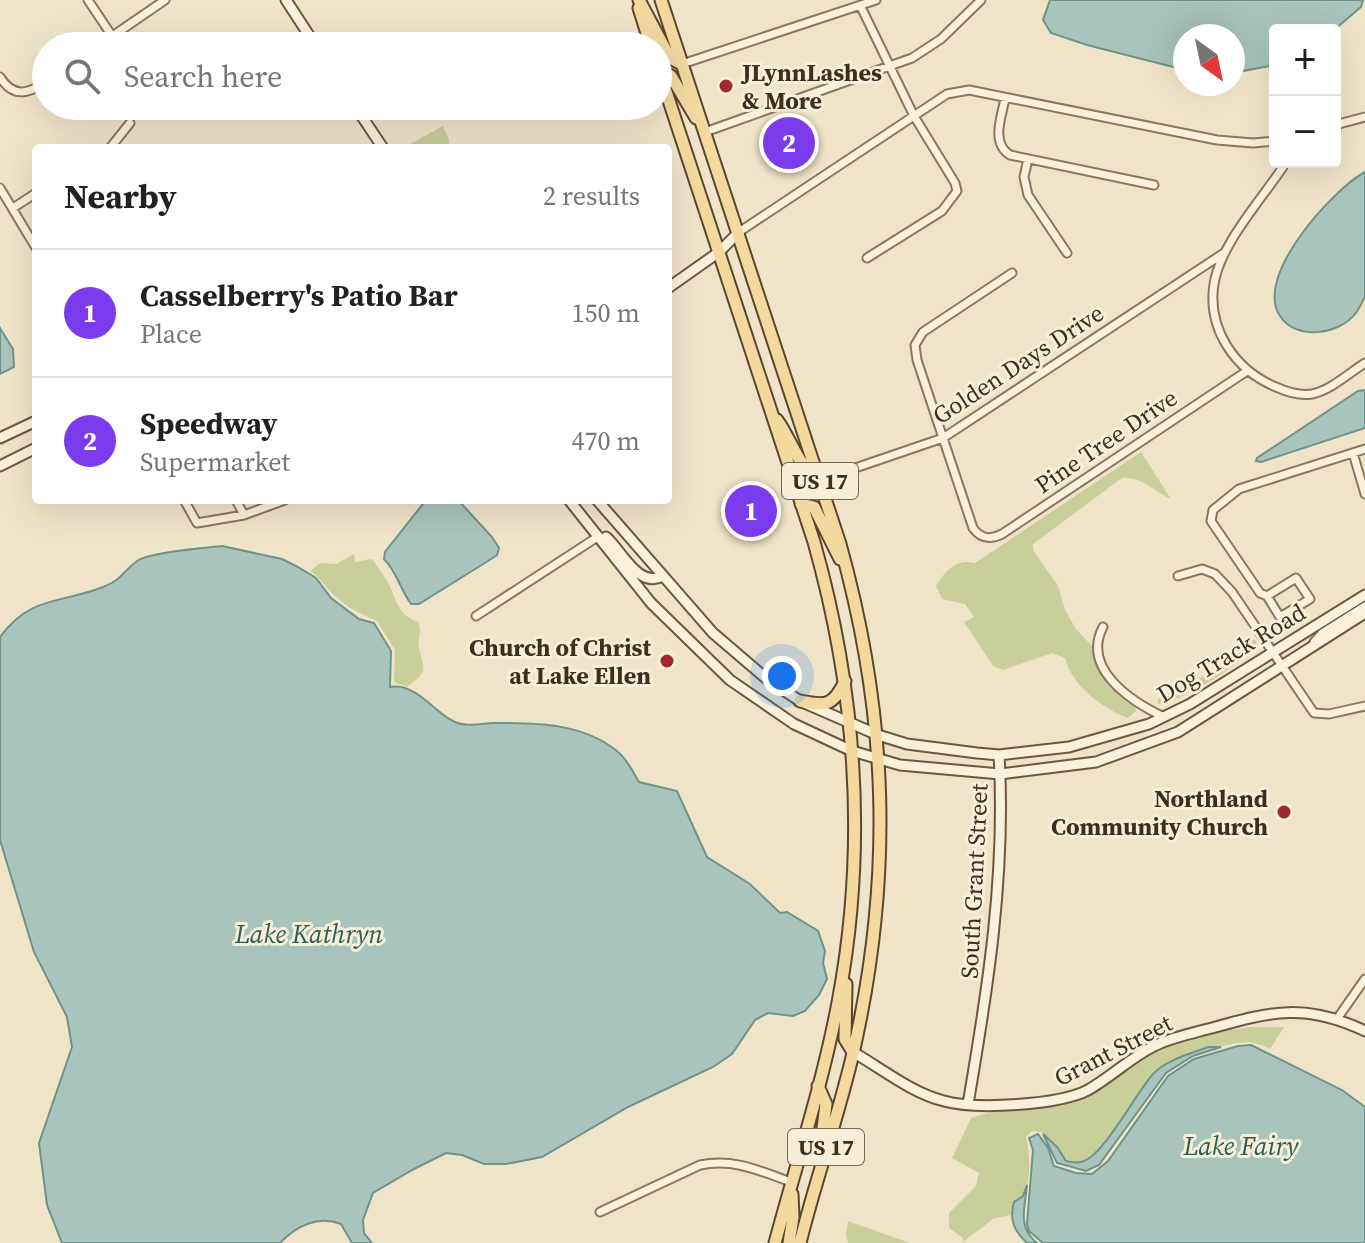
<!DOCTYPE html>
<meta charset="utf-8">
<style>
body{margin:0;font-family:"Source Serif 4",serif;background:#f2f2f2;color:#202124}
.controls{position:absolute;right:24px;top:24px;display:grid;overflow:hidden;border-radius:8px;box-shadow:0 8px 32px #0002}
.controls button{width:72px;height:72px;display:grid;place-items:center;padding:0;border:0;border-bottom:2px solid #e0e0e0;background:#fff;color:#202124;font:40px sans-serif}
.compass{position:absolute;left:1173px;top:24px;width:72px;height:72px;border-radius:50%;background:#fff;box-shadow:0 8px 32px #0002;rotate:147deg}
.you{position:absolute;left:782px;top:676px;width:28px;height:28px;margin:-20px;border:6px solid #fff;border-radius:50%;background:#1a73e8;box-shadow:0 0 0 12px #1a73e833}
.badge{display:grid;place-items:center;width:52px;height:52px;border-radius:50%;background:#7c3aed;color:#fff;font-size:26px;font-weight:700}
.pin{position:absolute;translate:-50% -50%;border:4px solid #fff;box-shadow:0 2px 8px #0006}
.list{margin:0;padding:0;list-style:none}
h2{display:flex;justify-content:space-between;align-items:center;height:104px;margin:0;padding:0 32px;font-size:34px}
h2 small{font-size:26px;font-weight:400;color:#757577}
.list li{display:grid;grid-template-columns:52px 1fr auto;gap:24px;align-items:center;box-sizing:border-box;height:128px;padding:0 32px;border-top:2px solid #e0e0e0}
.list b{display:block;font-size:30px;white-space:nowrap}
.list p{margin:0;font-size:26px;white-space:nowrap;color:#757577}
.list em{font-size:26px;font-style:normal;color:#757577}
.icon{flex:none;width:44px;height:44px;fill:none;stroke:currentColor;stroke-width:2;stroke-linecap:round;stroke-linejoin:round}
.map{position:relative;flex:none;width:1365px;height:1243px;overflow:hidden}
.search{position:absolute;background:#fff;box-shadow:0 8px 32px #0002;left:32px;top:32px;width:640px;height:88px;display:flex;align-items:center;gap:20px;box-sizing:border-box;padding:0 28px;border-radius:44px;color:#757577;font-size:30px}
.panel{position:absolute;background:#fff;box-shadow:0 8px 32px #0002;left:32px;top:144px;width:640px;height:360px;border-radius:8px}
.map>svg:first-child{display:block}
.green{fill:#c9cf9b}
.water{fill:#a9c4bc;stroke:#6f938a;stroke-width:2}
.lines{fill:none;stroke-linecap:round;stroke-linejoin:round}
.street-casing{stroke:#8d765c;stroke-width:11}
.secondary-casing{stroke:#6f573f;stroke-width:13}
.primary-casing{stroke:#5b4430;stroke-width:15}
.street{stroke:#faf1dc;stroke-width:7}
.secondary{stroke:#faf1dc;stroke-width:9}
.primary{stroke:#f3d9a0;stroke-width:11}
.poi-dot{fill:#9e2a2b;stroke:#f7eed8;stroke-width:3}
.labels{text-anchor:middle;dominant-baseline:central;stroke-width:6;stroke-linejoin:round;paint-order:stroke}
.shield{fill:#f7eed8;stroke:#756857;stroke-width:2}
.shield-label{font-size:22px;font-weight:bold;fill:#3d2e20}
.poi-label{font-size:24px;font-weight:bold;fill:#3d2e20;stroke:#f7eed8;text-anchor:end}
.street-label{font-size:24px;fill:#3d2e20;stroke:#f7eed8}
.water-label{font-size:26px;font-style:italic;fill:#2f5d5a;stroke:#f7eed8}
</style>
<div class="map">
<svg width="1365" height="1243" viewBox="0 0 1365 1243">
<rect width="100%" height="100%" fill="#f0e4c8"/>
<path class="green" d="M443,126L449,140L448,148H403Z
M1141,452L1171,499C1155,492 1140,475 1122,478L1033,544V550L1058,586L1065,610L1076,629L1092,646L1111,687L1120,697L1135,706L1136,711L1128,718C1102,708 1072,686 1065,658L1052,653L1003,670L993,666L964,622L974,617L965,604L942,599L936,586C945,571 956,558 975,563Z
M354,554L355,562L372,559L374,561C379,570 387,579 391,589C397,604 401,616 418,622C423,632 417,638 419,648C425,671 428,671 407,687L394,682L395,650L377,621C361,614 345,607 333,594C324,586 320,577 310,571L320,563L336,564Z
M1255,639L1257,644C1247,661 1178,704 1158,704V699C1185,686 1211,673 1236,656C1244,651 1247,643 1255,639Z
M1250,1027H1284L1270,1049C1253,1040 1242,1042 1223,1046C1200,1051 1174,1056 1155,1072C1136,1089 1102,1163 1076,1163C1065,1163 1050,1141 1041,1132L1032,1131L1026,1137C1030,1154 1032,1182 1022,1198C1017,1205 1013,1207 1011,1215L993,1219L963,1242V1238L949,1228V1213L976,1186L979,1173L952,1158L971,1118C1005,1106 1040,1110 1075,1102C1091,1098 1127,1068 1143,1058C1175,1038 1214,1032 1250,1027Z
M848,1221L910,1243H848L846,1235Z"/>
<path class="water" d="M1050,0H1363L1361,7L1334,30H1275V65L1233,73V36H1185V70L1087,45L1051,33L1043,20Z
M1365,172V297C1362,302 1359,309 1356,313C1339,335 1296,341 1280,316C1253,277 1333,189 1365,172Z
M0,328L13,349L14,367L0,374Z
M1365,390V428L1261,462L1256,461L1257,458L1358,391Z
M426,500H458L492,537L499,548L497,555L488,561L419,604H411C400,589 397,572 384,559L385,552Z
M222,546L282,559L296,566L316,578L331,598L359,619L374,623L391,651L390,687C416,683 433,711 453,721C466,728 482,723 495,723C537,723 584,723 618,752C627,759 633,772 639,782L677,791L707,857L750,884L780,913L787,912L818,931L825,951L823,963L827,979L819,995L805,1011L793,1016L768,1013L755,1020L732,1054L713,1067L628,1107L542,1157L506,1164H484L462,1155L446,1153L414,1169L373,1193L363,1220L364,1233L372,1243H352L341,1224C318,1215 296,1226 280,1243H62L47,1205L39,1143L72,1047L67,1017L34,952L0,840V637C31,595 60,604 103,587C123,579 122,572 137,561C149,552 205,548 222,546Z
M1251,1045L1342,1090L1365,1107V1243H1043L1029,1231L1027,1224L1033,1150L1029,1138L1038,1134L1048,1148L1054,1166L1076,1173L1092,1174L1108,1161L1168,1076L1194,1059L1238,1046Z
M1208,1047H1221L1193,1056L1166,1073L1099,1165L1086,1171L1057,1163L1043,1134L1057,1147L1066,1161C1072,1162 1077,1164 1084,1161C1105,1153 1136,1093 1153,1074C1166,1060 1190,1054 1208,1047Z
M1027,1185C1025,1208 1017,1227 1037,1243H1027C1014,1231 1009,1220 1014,1202L1023,1196Z"/>
<g class="lines">
<g class="street-casing">
<path id="street" d="M88,0L112,36
M861,7L914,116L955,183L957,191L942,211L867,258
M98,46L165,0
M682,64L876,0
M0,77C13,98 28,94 46,82
M1005,99C1001,118 991,143 1010,155L1154,185
M1335,125L1365,117
M705,132L912,58L941,39L981,0
M110,148L130,123
M1028,159L1024,177L1028,195L1067,253
M1283,162V167C1261,200 1220,245 1214,284C1207,329 1235,370 1276,387C1287,392 1300,396 1312,394C1331,390 1349,373 1365,363
M0,188L36,248
M13,208L36,193
M739,232L947,94L969,90L1217,140L1253,143L1275,141
M1012,273L923,332L915,345L917,360L973,528C981,539 990,540 1002,534L1247,371
M1353,453L1365,494
M820,480L943,438L1224,253
M184,500L197,523L244,515L285,500
M236,500L244,515
M1178,576L1202,569L1215,574L1232,592L1314,713L1329,714L1365,706
M1267,596L1296,578L1310,599L1280,617L1267,596L1260,593L1211,521L1213,510L1239,489L1365,449
M476,616L599,536
M1103,627C1081,669 1132,702 1164,717
M1314,642L1322,633L1365,606
M1337,1019L1365,979
M600,1212L700,1165C734,1158 760,1171 791,1182"/>
</g>
<g class="secondary-casing">
<path id="secondary" d="M286,0L316,46
M355,106L383,148
M668,288L719,252L739,232
M0,438L36,421
M0,466L36,448
M569,500L651,603L730,680L794,724L852,751L900,765L1000,774L1096,762L1178,732L1365,613
M597,500L713,633L768,680L800,701L878,735L907,744L977,753L999,755L1069,747L1149,724L1190,704L1365,595
M606,537C622,551 638,589 663,576
M853,1052C882,1069 912,1093 944,1101C976,1110 1059,1105 1088,1090C1111,1077 1130,1058 1154,1046C1172,1037 1193,1033 1212,1028C1272,1011 1306,1003 1365,1031
M968,1104C988,988 1006,873 999,755"/>
</g>
<g class="primary-casing">
<path id="primary" d="M639,0L670,58L682,64
M661,0L840,544C888,716 893,875 854,1049C839,1115 816,1178 800,1243
M639,8L651,46
M658,67L814,542C856,691 867,845 839,997C824,1080 797,1161 775,1243
M659,70L671,76L696,118
M777,420C791,439 799,469 819,480
M801,504L814,507L840,559
M800,701C825,706 833,707 845,681
M846,984L845,1039L853,1052
M818,1086L826,1104L820,1153
M789,1243L793,1217L792,1194"/>
</g>
<use href="#street" class="street"/>
<use href="#secondary" class="secondary"/>
<use href="#primary" class="primary"/>
</g>
<g class="poi-dot">
<circle cx="726" cy="86" r="8"/>
<circle cx="667" cy="661" r="8"/>
<circle cx="1284" cy="812" r="8"/>
</g>
<g class="labels">
<g class="shield">
<rect x="782" y="463" width="76" height="36" rx="6"/>
<rect x="788" y="1129" width="76" height="36" rx="6"/>
</g>
<g class="shield-label">
<text x="820" y="481">US 17</text>
<text x="826" y="1147">US 17</text>
</g>
<g class="poi-label">
<text x="742" y="72" text-anchor="start">JLynnLashes<tspan x="742" dy="28">&amp; More</tspan></text>
<text x="651" y="647">Church of Christ<tspan x="651" dy="28">at Lake Ellen</tspan></text>
<text x="1268" y="798">Northland<tspan x="1268" dy="28">Community Church</tspan></text>
</g>
<g class="street-label">
<text transform="translate(1018 364) rotate(-33)">Golden Days Drive</text>
<text transform="translate(1106 441) rotate(-34)">Pine Tree Drive</text>
<text transform="translate(1231 653) rotate(-31)">Dog Track Road</text>
<text transform="translate(974 881) rotate(-87)">South Grant Street</text>
<text transform="translate(1113 1050) rotate(-27)">Grant Street</text>
</g>
<g class="water-label">
<text x="309" y="934">Lake Kathryn</text>
<text x="1241" y="1146">Lake Fairy</text>
</g>
</g>
</svg>
<div class="controls">
<button>+</button>
<button>−</button>
</div>
<svg class="compass" viewBox="-18 -18 36 36"><path d="M0-13l5 13h-10z" fill="#e53935"/><path d="M0 13l5-13h-10z" fill="#757577"/></svg>
<div class="you"></div>
<div class="pin badge" style="left:751px;top:511px">1</div>
<div class="pin badge" style="left:789px;top:143px">2</div>
<div class="search"><svg class="icon" aria-label="search" viewBox="0 0 24 24"><circle cx="10" cy="10" r="6"/><path d="M15 15l6 6"/></svg>Search here</div>
<section class="panel">
<h2>Nearby<small>2 results</small></h2>
<ul class="list">
<li><span class="badge">1</span><div><b>Casselberry's Patio Bar</b><p>Place</p></div><em>150 m</em></li>
<li><span class="badge">2</span><div><b>Speedway</b><p>Supermarket</p></div><em>470 m</em></li>
</ul>
</section>
</div>
